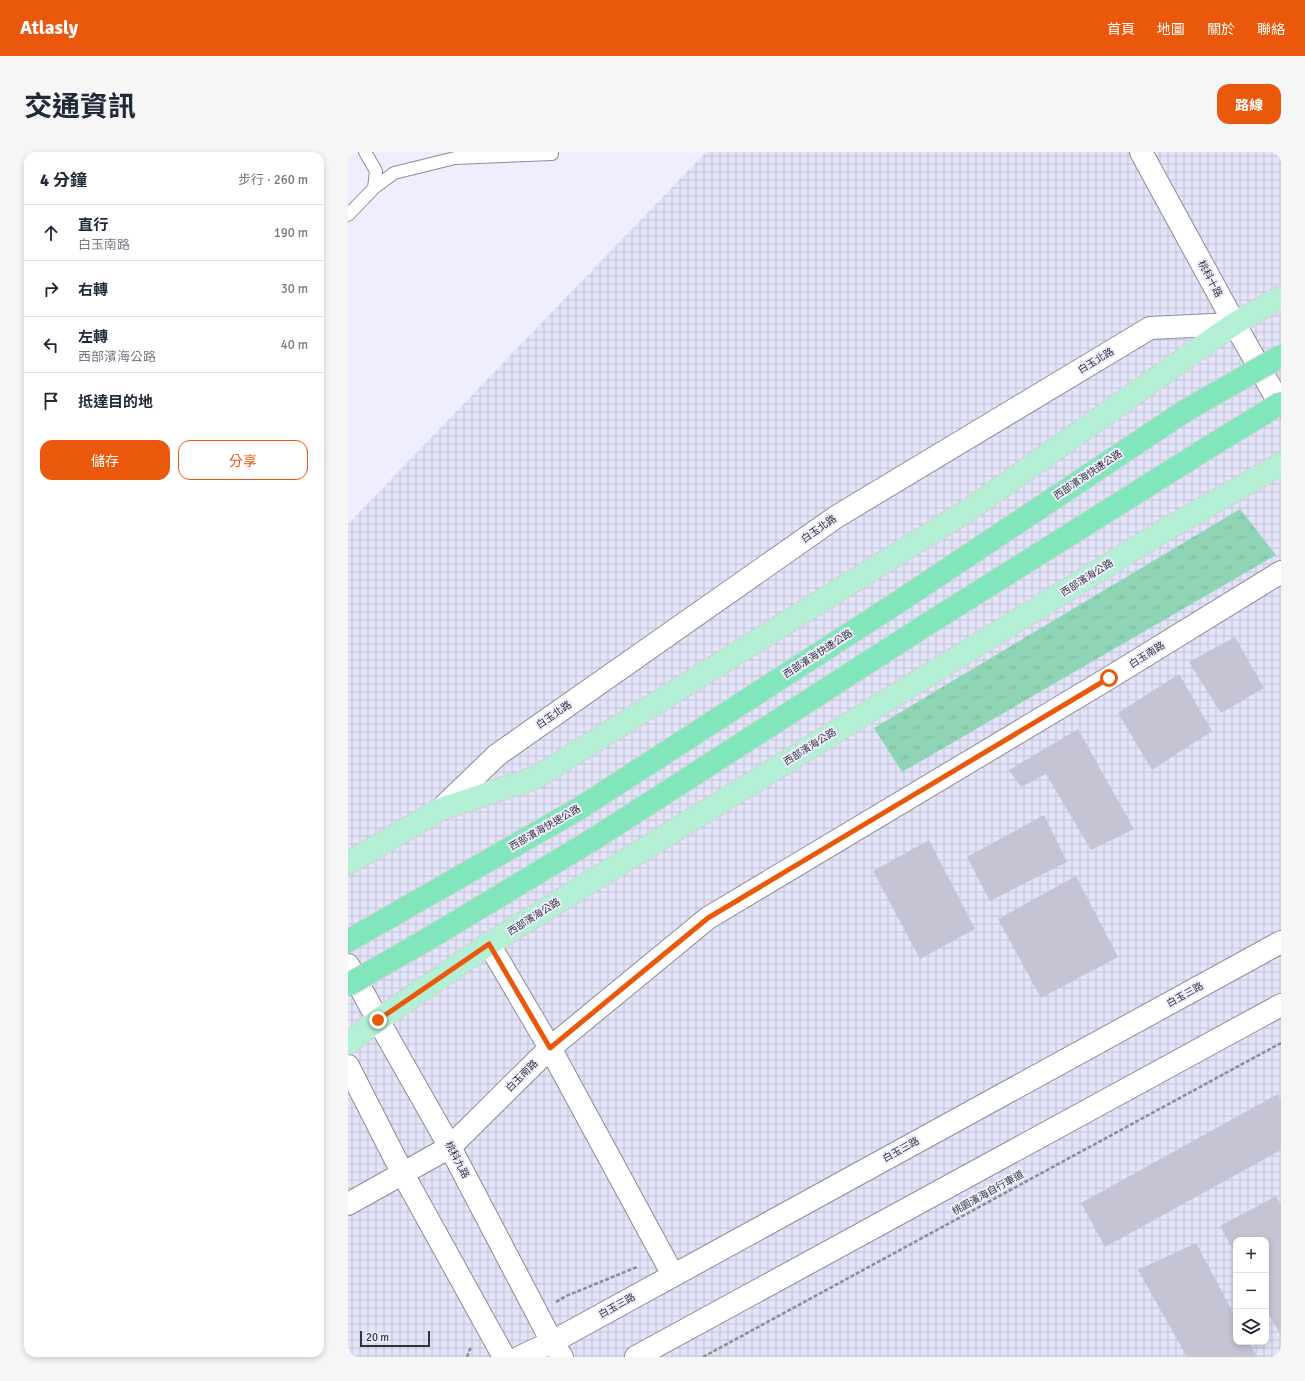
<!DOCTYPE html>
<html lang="zh-TW">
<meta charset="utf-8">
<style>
body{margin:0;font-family:Signika,"Noto Sans TC",sans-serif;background:#f6f6f7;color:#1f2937}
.controls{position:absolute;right:12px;bottom:12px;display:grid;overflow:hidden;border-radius:8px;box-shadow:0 2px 6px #0003}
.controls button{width:36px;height:36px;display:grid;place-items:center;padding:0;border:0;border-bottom:1px solid #e0e1e3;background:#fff;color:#1f2937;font:20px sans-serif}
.scale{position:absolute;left:12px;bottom:10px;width:70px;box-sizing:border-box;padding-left:4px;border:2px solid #323238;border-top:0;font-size:11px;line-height:14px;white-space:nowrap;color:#323238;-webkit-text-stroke:3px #eeeefe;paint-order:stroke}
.stop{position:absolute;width:12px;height:12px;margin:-9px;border:3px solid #ea580c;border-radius:50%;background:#fff}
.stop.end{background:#ea580c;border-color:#fff;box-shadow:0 1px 4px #0008}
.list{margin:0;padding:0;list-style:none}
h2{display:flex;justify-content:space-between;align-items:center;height:52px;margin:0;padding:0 16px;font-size:17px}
h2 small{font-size:13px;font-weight:400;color:#747a83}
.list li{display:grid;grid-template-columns:26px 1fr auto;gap:12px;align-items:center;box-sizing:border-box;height:56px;padding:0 16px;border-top:1px solid #e0e1e3}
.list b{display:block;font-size:15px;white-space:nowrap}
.list p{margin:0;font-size:13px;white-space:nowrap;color:#747a83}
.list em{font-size:13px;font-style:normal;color:#747a83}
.actions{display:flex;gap:8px;padding:12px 16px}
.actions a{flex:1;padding:9px 0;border:1px solid #ea580c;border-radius:12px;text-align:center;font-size:14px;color:#ea580c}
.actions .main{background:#ea580c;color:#fff}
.icon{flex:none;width:22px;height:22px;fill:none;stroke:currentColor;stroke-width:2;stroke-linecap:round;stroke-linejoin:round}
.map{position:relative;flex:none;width:933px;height:1205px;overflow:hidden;border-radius:12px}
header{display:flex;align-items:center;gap:24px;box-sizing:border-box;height:56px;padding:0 20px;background:#ea580c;color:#fff}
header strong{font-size:19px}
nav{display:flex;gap:22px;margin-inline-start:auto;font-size:14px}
.intro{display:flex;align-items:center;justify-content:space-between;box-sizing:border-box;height:96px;padding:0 24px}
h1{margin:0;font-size:28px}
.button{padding:10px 18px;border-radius:12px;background:#ea580c;color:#fff;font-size:14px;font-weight:700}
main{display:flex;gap:24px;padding:0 24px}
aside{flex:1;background:#fff;border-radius:12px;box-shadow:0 2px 6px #0003}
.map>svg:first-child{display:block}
.industrial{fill:url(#industrial-grid);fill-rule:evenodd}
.park{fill:url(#park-tufts)}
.building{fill:#c4c4d4}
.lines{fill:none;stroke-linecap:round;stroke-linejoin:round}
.lane-casing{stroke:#8c8c9b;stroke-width:14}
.street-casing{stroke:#8c8c9b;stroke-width:24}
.secondary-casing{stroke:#8c8c9b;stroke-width:24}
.primary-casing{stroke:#d2d2d3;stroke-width:24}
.highway-casing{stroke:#d2d2d3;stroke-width:24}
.path{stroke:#8b8b96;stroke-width:2.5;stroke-dasharray:4 2;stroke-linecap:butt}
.lane{stroke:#fff;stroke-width:12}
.street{stroke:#fff;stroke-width:22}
.secondary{stroke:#fff;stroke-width:22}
.primary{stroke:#b3f0d6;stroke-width:22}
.highway{stroke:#81e6bb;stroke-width:22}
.highway-bridge-casing{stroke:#d2d2d3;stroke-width:24;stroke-linecap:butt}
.highway-bridge{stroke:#81e6bb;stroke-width:22}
.route{stroke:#ea580c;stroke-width:5}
.labels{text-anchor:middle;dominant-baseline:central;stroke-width:4;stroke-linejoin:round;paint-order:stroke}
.street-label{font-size:10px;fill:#323238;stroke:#eeeefe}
</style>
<header>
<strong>Atlasly</strong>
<nav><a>首頁</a><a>地圖</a><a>關於</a><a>聯絡</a></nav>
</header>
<div class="intro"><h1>交通資訊</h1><a class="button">路線</a></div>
<main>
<aside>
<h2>4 分鐘<small>步行 · 260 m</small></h2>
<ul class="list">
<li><svg class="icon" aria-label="ahead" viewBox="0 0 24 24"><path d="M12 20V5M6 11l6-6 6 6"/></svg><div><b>直行</b><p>白玉南路</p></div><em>190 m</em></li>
<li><svg class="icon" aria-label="right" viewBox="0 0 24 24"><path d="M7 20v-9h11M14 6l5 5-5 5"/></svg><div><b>右轉</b></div><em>30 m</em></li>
<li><svg class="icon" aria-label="left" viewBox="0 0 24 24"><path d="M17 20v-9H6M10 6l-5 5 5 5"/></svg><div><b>左轉</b><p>西部濱海公路</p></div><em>40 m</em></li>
<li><svg class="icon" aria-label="arrive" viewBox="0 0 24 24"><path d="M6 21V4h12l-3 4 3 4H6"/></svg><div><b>抵達目的地</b></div></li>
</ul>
<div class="actions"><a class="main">儲存</a><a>分享</a></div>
</aside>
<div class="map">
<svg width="933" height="1205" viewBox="0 0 933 1205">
<defs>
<pattern id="industrial-grid" width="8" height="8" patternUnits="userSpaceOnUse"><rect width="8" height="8" fill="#e3e3fa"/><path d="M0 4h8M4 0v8" fill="none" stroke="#c3c3d7"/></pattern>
<pattern id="park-tufts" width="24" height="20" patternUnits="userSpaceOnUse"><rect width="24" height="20" fill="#8fd5b5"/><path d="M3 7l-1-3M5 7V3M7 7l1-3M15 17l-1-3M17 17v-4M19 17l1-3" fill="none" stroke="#7cb79c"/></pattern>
</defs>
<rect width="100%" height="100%" fill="#eeeefe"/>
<path class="industrial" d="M358,0H933V1205H0V372ZM888,1088H918V1190H888Z"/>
<path class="park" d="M892,357L928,403L554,620L526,576Z"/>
<path class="building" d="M887,485L916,536L873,561L841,510Z
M831,522L864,579L804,618L770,561Z
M730,577L786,677L743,698L698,622L673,635L661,618Z
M696,663L719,710L642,749L619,705Z
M581,688L627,777L572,807L525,719Z
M728,724L770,805L693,846L650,767Z
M930,942L933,948V998L757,1095L733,1051Z
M928,1044L933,1053V1184L918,1157V1088H888V1103L872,1074Z
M848,1091L888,1166V1190H901L909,1205H839L790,1118Z"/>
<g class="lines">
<g class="lane-casing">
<path id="lane" d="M17,0L28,19L26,36
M0,63L26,36L46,21L107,6L204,2"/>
</g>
<g class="street-casing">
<path id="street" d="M793,0L889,176L933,254
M141,792L202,896L325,1123
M0,813L30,868L102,995L204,1190L214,1205
M0,914L55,1022L156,1205
M0,1052L102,995L202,896L360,766L761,526L933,420
M172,1205L204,1190L933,790
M288,1205L933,853"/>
</g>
<g class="secondary-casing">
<path id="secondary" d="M93,657L149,603L488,365L802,176L886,172"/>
</g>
<g class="primary-casing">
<path id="primary" d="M0,711L93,657L187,626L622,357L886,172L933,145
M0,891L30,868L141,792L817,378L933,312"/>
</g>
<g class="highway-casing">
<path id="highway" d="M85,784L249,685L578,473L861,295
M0,789L232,656L555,447L837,259"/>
</g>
<path class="path" d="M208,1150L218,1144L289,1115
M119,1205L122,1197L124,1196
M355,1205L933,891"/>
<use href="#lane" class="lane"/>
<use href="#street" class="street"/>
<use href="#secondary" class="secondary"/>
<use href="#primary" class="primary"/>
<use href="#highway" class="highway"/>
<g class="highway-bridge-casing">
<path id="highway-bridge" d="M837,259L933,204
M861,295L933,251
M0,833L85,784"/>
</g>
<use href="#highway-bridge" class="highway-bridge"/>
</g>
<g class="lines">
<path class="route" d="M30,868L141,792L202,896L360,766L761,526"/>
</g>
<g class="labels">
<g class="street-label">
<text transform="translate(862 127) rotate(62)">桃科十路</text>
<text transform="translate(748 209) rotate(-31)">白玉北路</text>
<text transform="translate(740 323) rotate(-34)">西部濱海快速公路</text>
<text transform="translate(471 377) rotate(-35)">白玉北路</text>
<text transform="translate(739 426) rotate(-32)">西部濱海公路</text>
<text transform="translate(470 502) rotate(-33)">西部濱海快速公路</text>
<text transform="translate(799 503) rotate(-32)">白玉南路</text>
<text transform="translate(206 563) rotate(-35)">白玉北路</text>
<text transform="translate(462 595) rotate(-32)">西部濱海公路</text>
<text transform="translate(197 676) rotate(-30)">西部濱海快速公路</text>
<text transform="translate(186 765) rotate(-32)">西部濱海公路</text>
<text transform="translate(837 843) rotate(-29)">白玉三路</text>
<text transform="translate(174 924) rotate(-45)">白玉南路</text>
<text transform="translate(553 998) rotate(-29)">白玉三路</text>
<text transform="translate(109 1008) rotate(62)">桃科九路</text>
<text transform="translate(640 1041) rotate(-29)">桃園濱海自行車道</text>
<text transform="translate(269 1154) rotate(-29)">白玉三路</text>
</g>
</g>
</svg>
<div class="controls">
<button>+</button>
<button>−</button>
<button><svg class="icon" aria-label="layers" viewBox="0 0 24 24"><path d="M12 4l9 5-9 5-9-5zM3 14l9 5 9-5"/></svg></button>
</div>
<div class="scale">20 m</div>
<div class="stop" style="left:761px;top:526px"></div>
<div class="stop end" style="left:30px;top:868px"></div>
</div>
</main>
